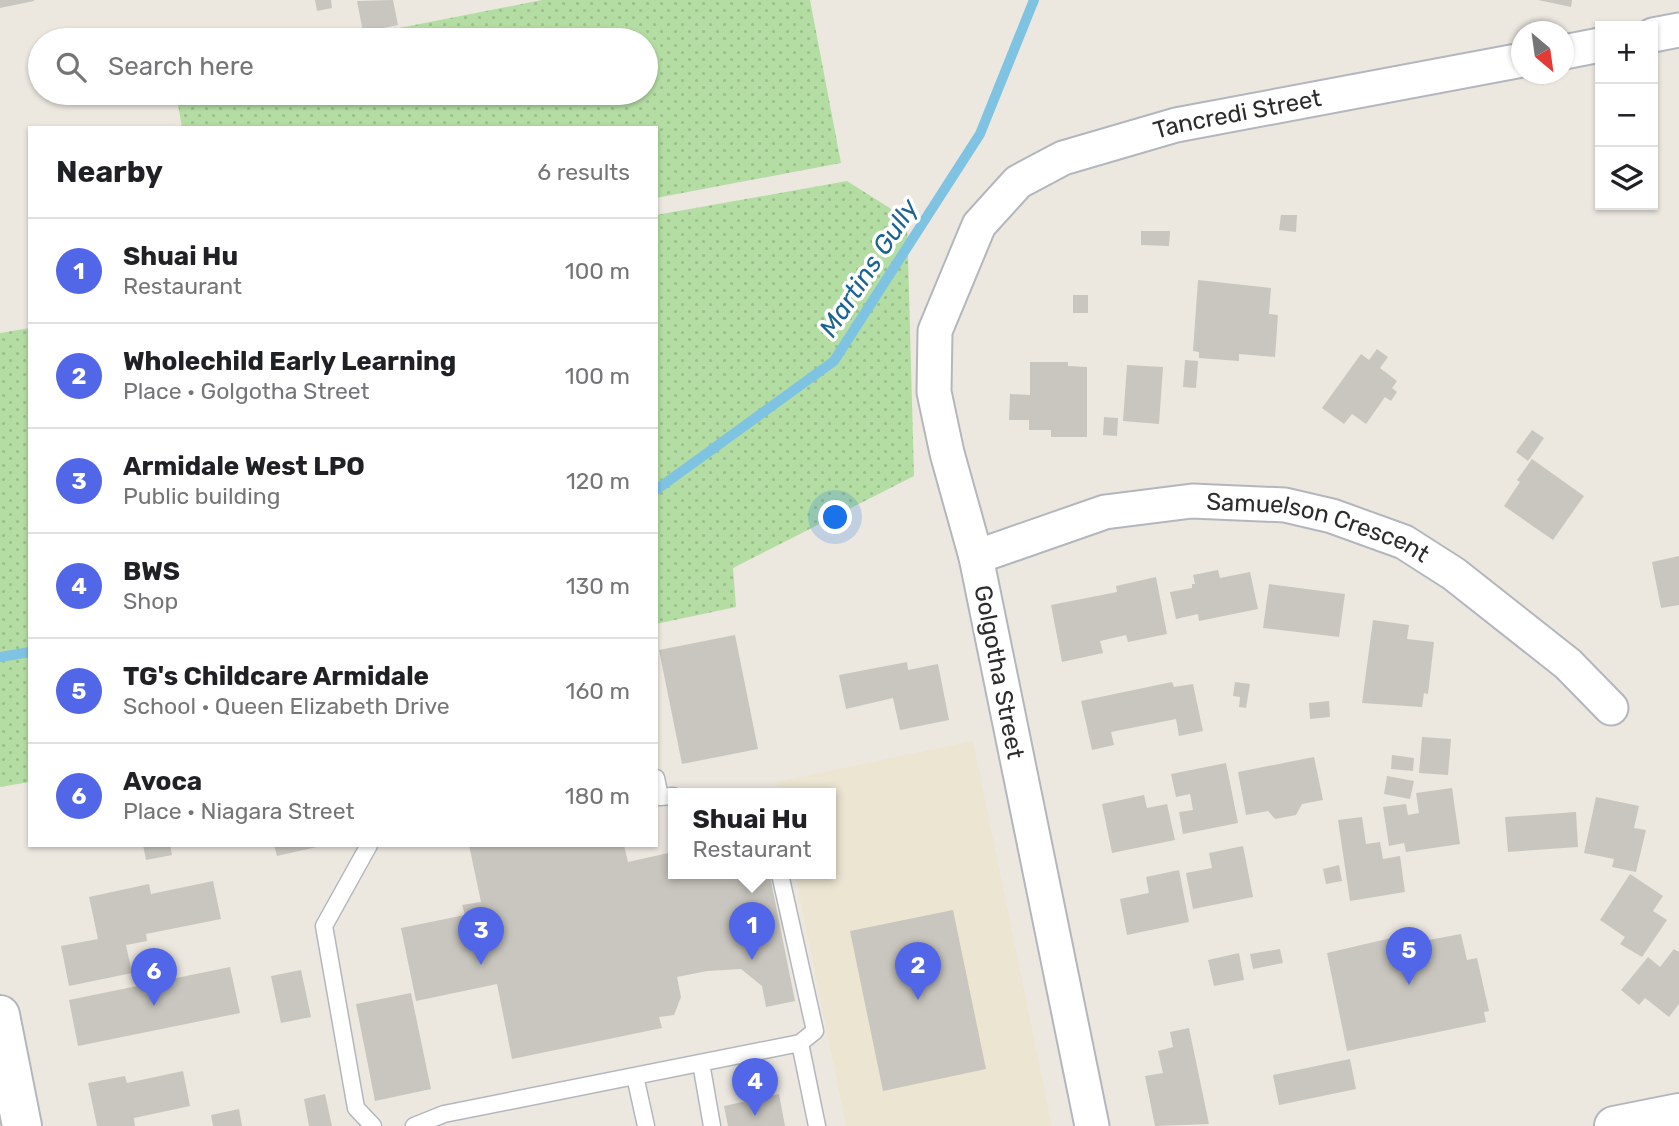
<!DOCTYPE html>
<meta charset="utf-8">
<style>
body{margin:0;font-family:Rubik,sans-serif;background:#f2f2f2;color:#202124}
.controls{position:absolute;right:21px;top:21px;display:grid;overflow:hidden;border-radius:0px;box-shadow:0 2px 5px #0004}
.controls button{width:63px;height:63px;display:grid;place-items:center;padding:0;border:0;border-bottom:2px solid #e0e0e0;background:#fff;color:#202124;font:35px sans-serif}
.compass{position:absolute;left:1511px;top:21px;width:63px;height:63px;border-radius:50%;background:#fff;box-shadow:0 2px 5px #0004;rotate:151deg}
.you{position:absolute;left:836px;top:518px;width:24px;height:24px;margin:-18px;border:5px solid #fff;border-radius:50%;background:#1a73e8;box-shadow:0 0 0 10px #1a73e833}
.badge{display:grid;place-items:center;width:46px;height:46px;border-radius:50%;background:#5266e8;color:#fff;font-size:23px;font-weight:700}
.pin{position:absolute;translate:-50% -58px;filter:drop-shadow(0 2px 4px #0008)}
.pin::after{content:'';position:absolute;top:37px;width:24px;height:21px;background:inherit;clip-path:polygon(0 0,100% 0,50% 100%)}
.popup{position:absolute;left:668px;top:788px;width:168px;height:91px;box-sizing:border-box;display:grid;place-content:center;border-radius:0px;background:#fff;filter:drop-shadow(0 2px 5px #0005);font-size:23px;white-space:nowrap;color:#757577}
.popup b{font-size:26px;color:#202124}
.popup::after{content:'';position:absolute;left:50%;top:100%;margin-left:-14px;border:14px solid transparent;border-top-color:#fff}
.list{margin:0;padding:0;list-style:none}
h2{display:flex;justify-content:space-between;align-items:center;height:91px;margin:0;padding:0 28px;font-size:30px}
h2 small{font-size:23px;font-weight:400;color:#757577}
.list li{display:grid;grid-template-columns:46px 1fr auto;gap:21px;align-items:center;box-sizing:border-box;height:105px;padding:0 28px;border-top:2px solid #e0e0e0}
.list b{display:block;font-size:26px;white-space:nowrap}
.list p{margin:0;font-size:23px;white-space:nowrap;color:#757577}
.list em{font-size:23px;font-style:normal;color:#757577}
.icon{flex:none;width:38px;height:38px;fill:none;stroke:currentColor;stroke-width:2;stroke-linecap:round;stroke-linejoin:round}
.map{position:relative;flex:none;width:1679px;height:1126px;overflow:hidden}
.search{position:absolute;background:#fff;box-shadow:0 2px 5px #0004;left:28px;top:28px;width:630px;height:77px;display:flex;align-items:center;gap:18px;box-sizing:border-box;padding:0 24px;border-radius:38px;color:#757577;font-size:26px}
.panel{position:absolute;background:#fff;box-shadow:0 2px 5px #0004;left:28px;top:126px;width:630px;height:721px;border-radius:0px}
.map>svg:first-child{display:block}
.education{fill:#ece5d2}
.park{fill:url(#park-dots)}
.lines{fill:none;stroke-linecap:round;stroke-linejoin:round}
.stream{stroke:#7fc3e3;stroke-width:10}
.building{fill:#c8c6be}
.service-casing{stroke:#b4b6be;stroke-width:19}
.minor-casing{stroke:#b4b6be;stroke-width:37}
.tertiary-casing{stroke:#b4b6be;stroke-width:42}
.service{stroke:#fff;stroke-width:16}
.minor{stroke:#fff;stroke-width:33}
.tertiary{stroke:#fff;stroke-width:38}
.labels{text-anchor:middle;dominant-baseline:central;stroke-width:7;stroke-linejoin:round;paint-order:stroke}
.street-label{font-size:24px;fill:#2c2c2c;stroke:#fff}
.water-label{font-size:26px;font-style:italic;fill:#1b6391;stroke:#fff}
</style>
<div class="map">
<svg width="1679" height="1126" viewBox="0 0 1679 1126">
<defs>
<pattern id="park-dots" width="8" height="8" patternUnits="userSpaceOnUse" patternTransform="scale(1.75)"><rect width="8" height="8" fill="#b4dda3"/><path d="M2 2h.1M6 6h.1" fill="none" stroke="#9bbe8c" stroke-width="1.8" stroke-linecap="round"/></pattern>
</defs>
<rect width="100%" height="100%" fill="#ece8e0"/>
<path class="education" d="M973,741L1052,1126H846L795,874H831V794H779L776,782Z"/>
<path class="park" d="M542,0H810L841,163L656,198V128H182L176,93H646V40H338Z
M847,181L907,219L914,476L733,568L736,607L656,624V215Z
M30,328V782L0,787V333Z"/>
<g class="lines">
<path class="stream" d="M656,490L834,361L980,134L1034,0
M0,657L30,652"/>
</g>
<path class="building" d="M0,0H34V1L0,8Z
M315,0H331L332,8L317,11Z
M393,0L398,25L363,32L357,1Z
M1538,0H1572L1571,7Z
M1281,215H1297L1296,232L1279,230Z
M1141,231H1170L1169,246L1141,245Z
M1198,280L1271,288L1269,314L1278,315L1275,357L1239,354V361L1199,358V352L1193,351Z
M1073,295H1088V313H1073Z
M1377,349L1388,357L1380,368L1397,381L1392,388L1397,392L1391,401L1385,397L1366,424L1352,414L1344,424L1322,408L1361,354L1369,360Z
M1185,360L1198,361L1196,388L1183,387Z
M1030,362H1068V366L1087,367V437H1051V430H1029V420H1009L1010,394L1030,395Z
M1127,365L1163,367L1159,424L1123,421Z
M1104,417L1118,418L1117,436L1103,435Z
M1532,430L1544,438L1528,461L1516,452Z
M1532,459L1584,496L1553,540L1504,506L1520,482L1517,480Z
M1679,556V605L1661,608L1652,562Z
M1218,570L1220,578L1250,572L1258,609L1199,621L1198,614L1176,619L1170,592L1192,588V584H1195L1193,575Z
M1156,577L1167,634L1128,642L1126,635L1100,641L1103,653L1062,662L1051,605L1117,592L1116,586Z
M1269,584L1345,594L1339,637L1263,628Z
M1373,620L1409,625L1407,639L1434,642L1428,694L1424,693L1422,707L1362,703Z
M735,635L758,749L682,764L659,650Z
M907,662L908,670L938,664L949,720L900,730L893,698L846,709L839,675Z
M1172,682L1174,687L1193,684L1203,731L1179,736L1176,719L1111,732L1114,745L1092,750L1081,701Z
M1235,682L1250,684L1246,708L1239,707L1240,697L1233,696Z
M1329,701L1330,717L1310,719L1309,703Z
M1422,737L1451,739L1448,775L1419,773Z
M1392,755L1414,758L1413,771L1391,769Z
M1314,757L1323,800L1302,804L1296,815L1275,819L1268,811L1246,815L1238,772Z
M1226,763L1238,823L1183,834L1179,812L1193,810L1190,794L1176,797L1171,774Z
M1387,776L1414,781L1410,799L1384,794Z
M1452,788L1460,844L1406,852L1404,843L1389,846L1383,807L1406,804L1408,815L1419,813L1416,793Z
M1144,795L1147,808L1167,804L1175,840L1112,853L1102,804Z
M1596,797L1639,806L1634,828L1646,830L1636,872L1612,867L1614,859L1584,853Z
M1576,812L1578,847L1508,852L1505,817Z
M1362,817L1366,844L1380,842L1383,859L1400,856L1405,892L1350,901L1338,820Z
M143,845H170L172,855L146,860Z
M274,845H321V846L277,856Z
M469,845H624L628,862L673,852V874H751L752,880L770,876L795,1001L766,1007L762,986L741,969L707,971L677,977L681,997L674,1015L659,1017L662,1028L512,1059L497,984L416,1001L401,928L465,915L462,905L481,902Z
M1243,846L1253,897L1193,909L1186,873L1212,868L1209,853Z
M1339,865L1342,881L1326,884L1323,869Z
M1179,870L1189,922L1127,935L1120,899L1149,893L1146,877Z
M1630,874L1663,896L1653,911L1667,920L1642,957L1620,944L1625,937L1600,920Z
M213,881L221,919L146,934L147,941L126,945L132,973L69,986L61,946L98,939L89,897L149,884L151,894Z
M953,910L986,1069L883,1091L850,931Z
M1421,931L1423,941L1461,934L1467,960L1477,958L1489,1011L1484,1012L1486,1022L1347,1051L1327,953Z
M1280,949L1283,963L1253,969L1250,954Z
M1674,949L1679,952V1004L1669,1017L1645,998L1639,1005L1621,990L1648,957L1660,967Z
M1239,953L1244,980L1214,986L1208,960Z
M230,967L240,1013L78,1046L69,1000Z
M301,970L311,1017L281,1023L271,976Z
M411,993L431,1089L375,1101L356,1004Z
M1189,1028L1209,1124L1155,1126L1145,1076L1163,1073L1158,1051L1173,1047L1170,1032Z
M1350,1059L1356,1089L1279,1105L1273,1075Z
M183,1071L190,1106L134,1118L135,1126H97L88,1083L125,1076L127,1083Z
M325,1094L332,1126H309L304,1099Z
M779,1094L785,1126H728L724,1106Z
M239,1109L242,1126H213L211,1115Z"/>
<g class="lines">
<g class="service-casing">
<path id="service" d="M656,778L660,797L673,796
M369,845L324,926L356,1108L373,1126
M800,1043L817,1126
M701,1063L712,1126
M635,1076L646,1126
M414,1126L444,1114L800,1043L815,1031L780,874"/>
</g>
<g class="minor-casing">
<g id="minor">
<path d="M1653,35L1679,30"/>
<path d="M1564,52L1600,45"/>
<path id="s1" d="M976,557L1105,512L1192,501L1285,505L1332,516L1404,542L1454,574L1568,664L1611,708"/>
<path id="s2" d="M1092,1126L976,557L947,453L934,392L935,331L979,225L1018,182L1063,158L1176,125L1522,60"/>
</g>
</g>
<g class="tertiary-casing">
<path id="tertiary" d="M0,1015L22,1126
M1614,1126L1679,1113"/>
</g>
<use href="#service" class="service"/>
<use href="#minor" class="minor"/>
<use href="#tertiary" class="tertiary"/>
</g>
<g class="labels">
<g class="street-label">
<text stroke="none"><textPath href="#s2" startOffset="1216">Tancredi Street</textPath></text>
<text stroke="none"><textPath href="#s1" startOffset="354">Samuelson Crescent</textPath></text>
<text transform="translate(999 672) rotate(79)">Golgotha Street</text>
</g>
<g class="water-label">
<text transform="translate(869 268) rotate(-57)">Martins Gully</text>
</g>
</g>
</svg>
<div class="controls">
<button>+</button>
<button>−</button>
<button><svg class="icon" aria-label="layers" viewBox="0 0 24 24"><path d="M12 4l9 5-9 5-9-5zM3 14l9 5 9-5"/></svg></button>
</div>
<svg class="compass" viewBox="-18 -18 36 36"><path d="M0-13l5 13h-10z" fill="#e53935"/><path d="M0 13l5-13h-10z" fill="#757577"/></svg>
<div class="you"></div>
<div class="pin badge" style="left:752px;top:960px">1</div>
<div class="popup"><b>Shuai Hu</b>Restaurant</div>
<div class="pin badge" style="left:918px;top:1000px">2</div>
<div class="pin badge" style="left:481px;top:965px">3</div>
<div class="pin badge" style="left:755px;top:1116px">4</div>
<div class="pin badge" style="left:1409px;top:985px">5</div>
<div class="pin badge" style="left:154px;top:1006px">6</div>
<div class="search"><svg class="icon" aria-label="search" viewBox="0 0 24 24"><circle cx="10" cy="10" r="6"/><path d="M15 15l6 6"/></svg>Search here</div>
<section class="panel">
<h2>Nearby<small>6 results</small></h2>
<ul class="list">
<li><span class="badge">1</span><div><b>Shuai Hu</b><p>Restaurant</p></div><em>100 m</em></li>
<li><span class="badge">2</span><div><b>Wholechild Early Learning</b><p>Place · Golgotha Street</p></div><em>100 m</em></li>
<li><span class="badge">3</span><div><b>Armidale West LPO</b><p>Public building</p></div><em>120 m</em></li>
<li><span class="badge">4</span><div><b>BWS</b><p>Shop</p></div><em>130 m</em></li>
<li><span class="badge">5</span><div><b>TG's Childcare Armidale</b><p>School · Queen Elizabeth Drive</p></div><em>160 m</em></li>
<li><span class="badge">6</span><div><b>Avoca</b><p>Place · Niagara Street</p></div><em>180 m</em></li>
</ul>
</section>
</div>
